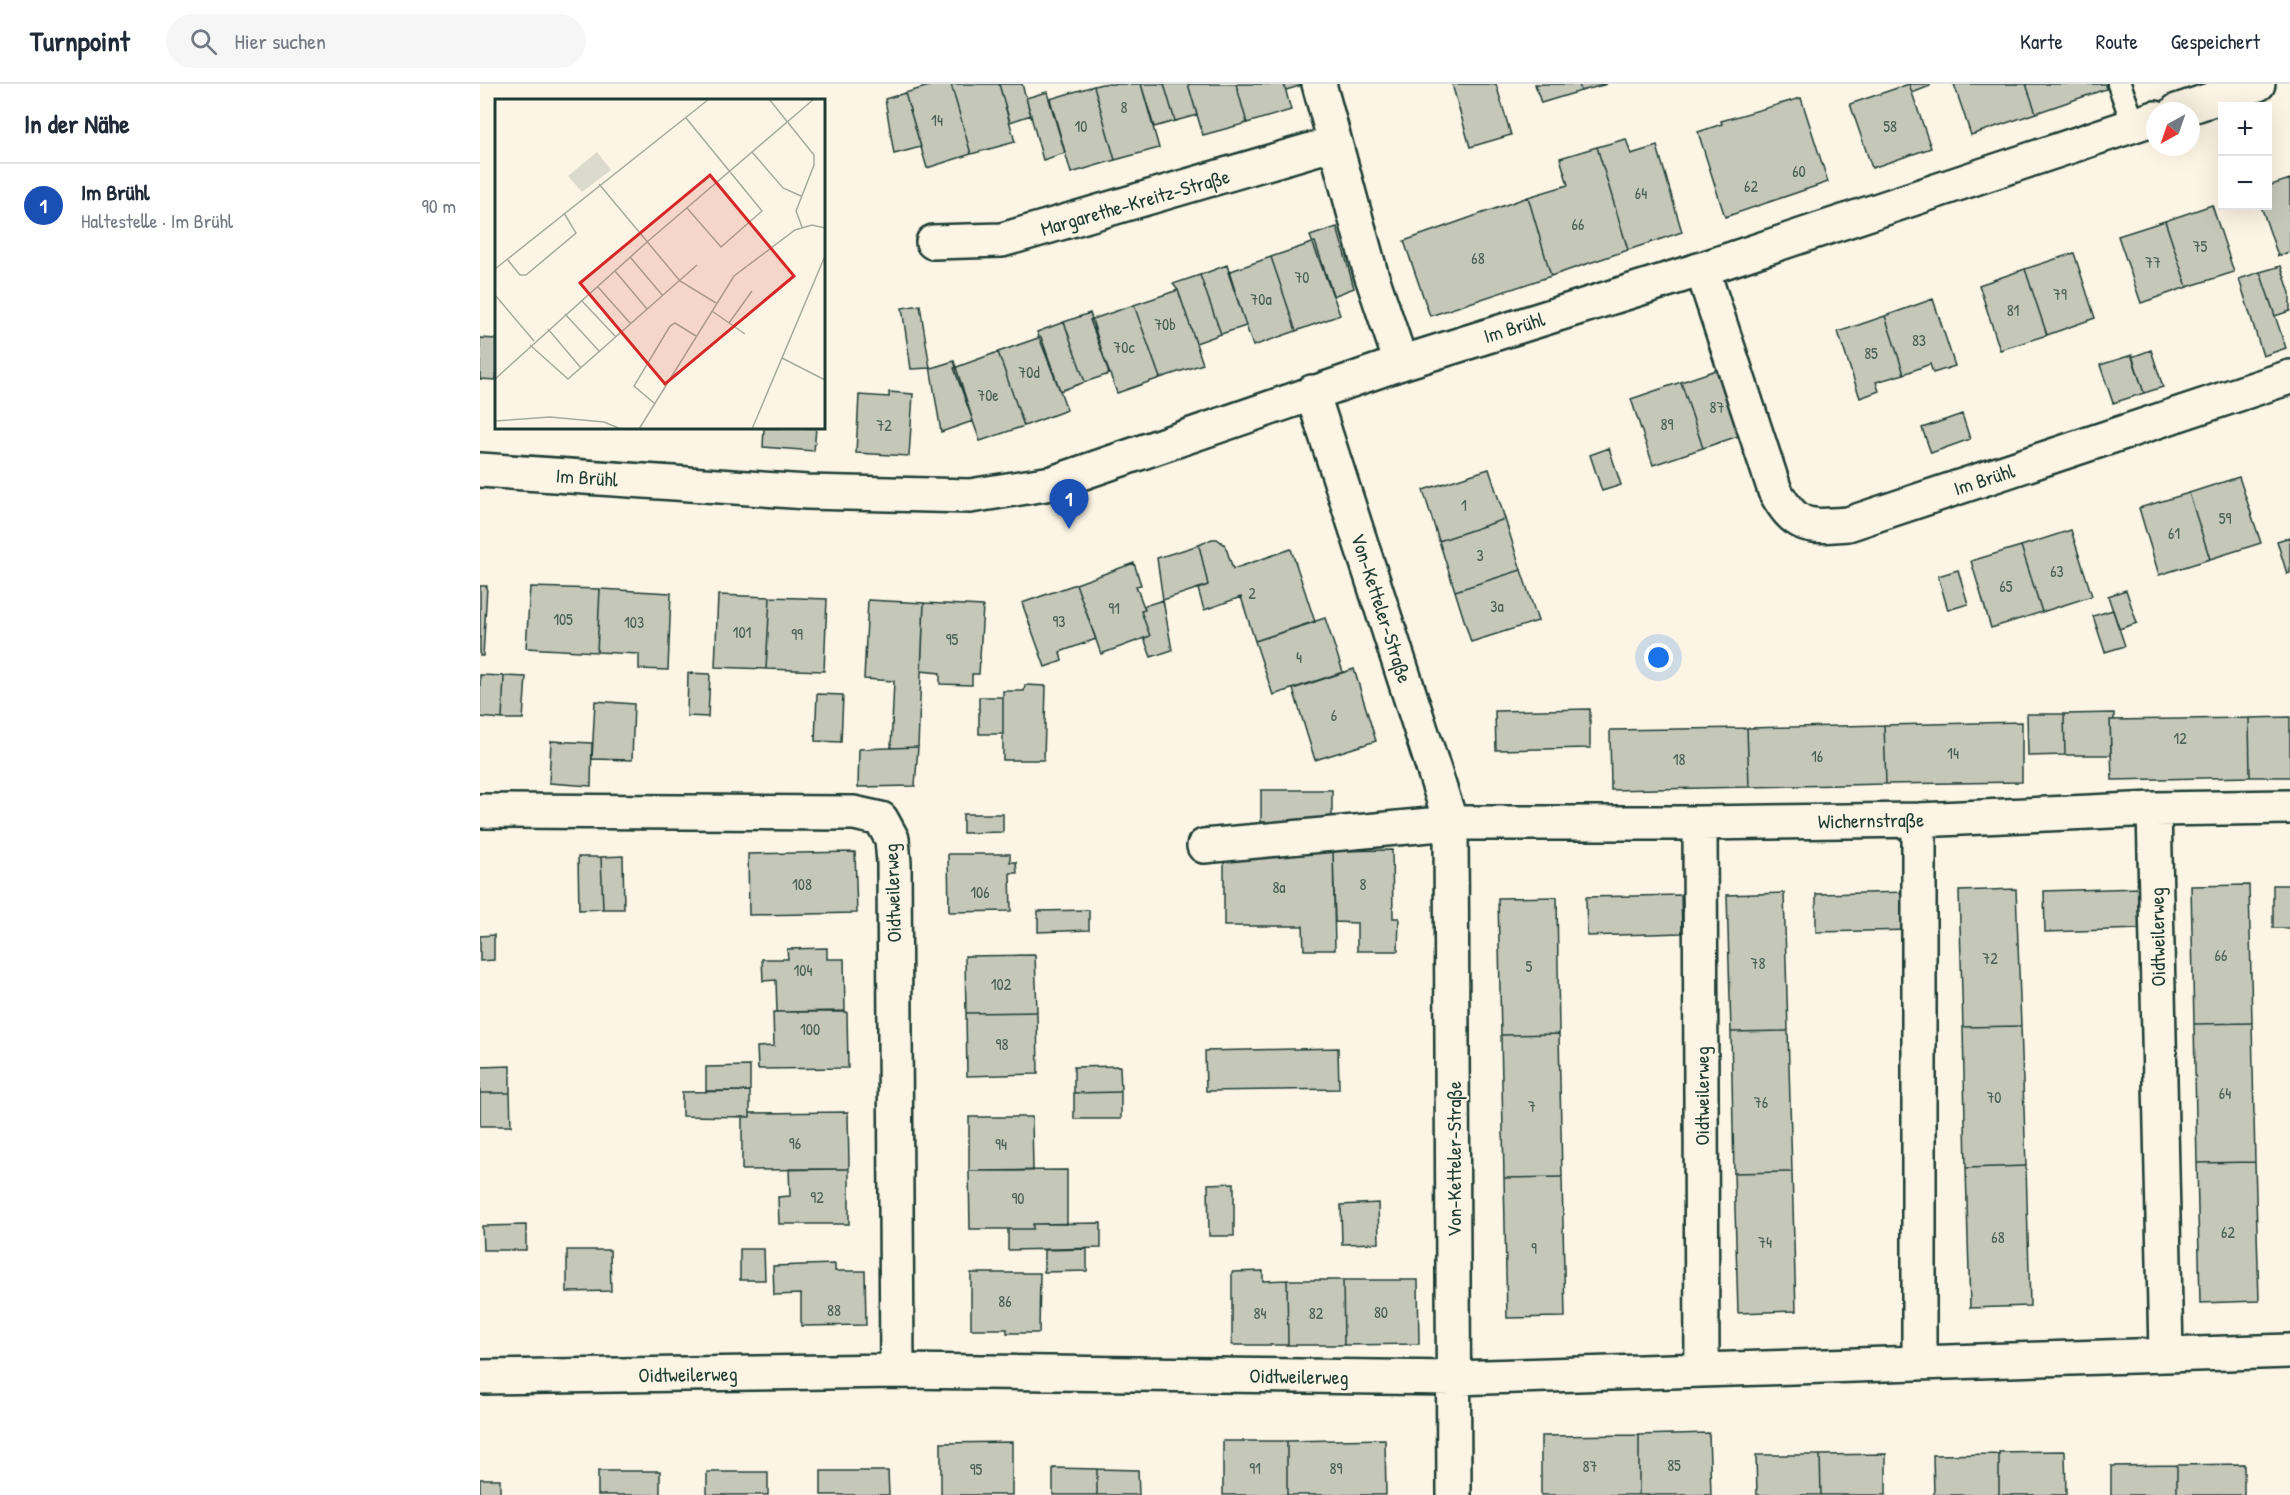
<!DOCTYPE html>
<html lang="de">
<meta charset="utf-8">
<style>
body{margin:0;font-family:"Patrick Hand",sans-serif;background:#f6f6f7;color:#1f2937}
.controls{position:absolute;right:18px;top:18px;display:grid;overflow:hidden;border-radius:0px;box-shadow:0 6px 24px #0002}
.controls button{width:54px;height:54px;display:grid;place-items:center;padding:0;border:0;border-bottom:2px solid #e0e1e3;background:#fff;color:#1f2937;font:30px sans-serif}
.compass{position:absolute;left:1666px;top:18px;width:54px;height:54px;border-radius:50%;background:#fff;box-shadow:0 6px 24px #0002;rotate:220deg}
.you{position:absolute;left:1179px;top:574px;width:21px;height:21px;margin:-15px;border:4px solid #fff;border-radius:50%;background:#1a73e8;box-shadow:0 0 0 9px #1a73e833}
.badge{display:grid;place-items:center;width:39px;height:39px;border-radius:50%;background:#2563eb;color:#fff;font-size:20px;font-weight:700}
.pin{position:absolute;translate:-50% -50px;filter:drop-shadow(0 2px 3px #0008)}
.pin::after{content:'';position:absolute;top:32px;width:21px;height:18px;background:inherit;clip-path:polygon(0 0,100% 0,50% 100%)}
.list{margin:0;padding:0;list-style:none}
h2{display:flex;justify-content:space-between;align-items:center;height:78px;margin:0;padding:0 24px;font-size:26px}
h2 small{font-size:20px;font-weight:400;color:#747a83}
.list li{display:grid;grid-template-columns:39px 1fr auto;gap:18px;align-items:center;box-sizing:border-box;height:84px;padding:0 24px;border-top:2px solid #e0e1e3}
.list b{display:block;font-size:22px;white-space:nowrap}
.list p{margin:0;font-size:20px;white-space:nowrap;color:#747a83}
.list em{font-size:20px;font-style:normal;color:#747a83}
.icon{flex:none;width:33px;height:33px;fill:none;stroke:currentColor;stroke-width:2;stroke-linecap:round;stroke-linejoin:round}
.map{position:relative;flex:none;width:1810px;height:1411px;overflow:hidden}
header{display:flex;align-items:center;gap:36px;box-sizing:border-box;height:84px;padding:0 30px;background:#fff;border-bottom:2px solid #e0e1e3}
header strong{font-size:28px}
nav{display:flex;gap:33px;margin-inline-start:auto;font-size:21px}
.search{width:420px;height:54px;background:#f6f6f7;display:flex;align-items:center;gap:15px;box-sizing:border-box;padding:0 21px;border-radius:33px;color:#747a83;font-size:22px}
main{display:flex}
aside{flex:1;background:#fff}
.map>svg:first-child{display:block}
.building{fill:#c5c7b9;stroke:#1f3d34;stroke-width:1.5}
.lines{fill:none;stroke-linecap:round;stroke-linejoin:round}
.lane-casing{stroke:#1f3d34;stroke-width:27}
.street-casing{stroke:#1f3d34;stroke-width:38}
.lane{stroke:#fcf5e5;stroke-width:22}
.street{stroke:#fcf5e5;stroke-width:33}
.labels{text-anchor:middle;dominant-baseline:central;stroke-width:4.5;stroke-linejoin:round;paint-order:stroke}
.number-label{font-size:16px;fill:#486055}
.street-label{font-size:20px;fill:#1f3d34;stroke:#fcf5e5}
.inset-road{fill:none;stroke:#a4ab9e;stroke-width:1.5}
.view{fill:#d62828;fill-opacity:0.15;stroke:#d62828;stroke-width:3}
.inset-edge{fill:none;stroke:#1f3d34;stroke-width:3}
</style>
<header>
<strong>Turnpoint</strong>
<div class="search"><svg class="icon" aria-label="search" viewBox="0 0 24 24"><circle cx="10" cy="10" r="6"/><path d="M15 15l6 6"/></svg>Hier suchen</div>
<nav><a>Karte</a><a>Route</a><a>Gespeichert</a></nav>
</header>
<main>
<aside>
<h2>In der Nähe<small></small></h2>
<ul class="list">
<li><span class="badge" style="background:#1a4fb4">1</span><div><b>Im Brühl</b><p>Haltestelle · Im Brühl</p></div><em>90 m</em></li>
</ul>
</aside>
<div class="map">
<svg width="1810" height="1411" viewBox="0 0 1810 1411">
<rect width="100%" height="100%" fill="#fcf5e5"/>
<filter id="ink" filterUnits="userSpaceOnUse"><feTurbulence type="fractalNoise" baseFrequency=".0167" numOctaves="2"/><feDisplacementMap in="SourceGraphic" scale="12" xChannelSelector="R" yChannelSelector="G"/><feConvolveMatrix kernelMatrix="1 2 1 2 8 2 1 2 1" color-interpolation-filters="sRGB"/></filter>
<g filter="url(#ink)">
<path class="building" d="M456,0H471L491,70L447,84L425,9Z
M471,0H519L535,58L491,70Z
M519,0H542L551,31L530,38Z
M622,0H661L679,64L635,76L614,2Z
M661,0H684L695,37L674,43Z
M684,0H708L717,31L695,37Z
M708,0H756L767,39L723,51Z
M756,0H804L811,26L767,39Z
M804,0H826L806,6Z
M972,0H1016L1031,51L990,63Z
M1055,0H1099L1101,7L1061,19Z
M1099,0H1127L1101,7Z
M1429,0H1450V2L1432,9Z
M1429,0L1451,64L1392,84L1370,20Z
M1474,0H1546L1556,29L1491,51Z
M1546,0H1625L1626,5L1556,29Z
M614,2L635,76L591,89L570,15Z
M567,8L585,69L563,76L546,14Z
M425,9L441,63L414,70L405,15Z
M1321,14L1348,98L1245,133L1218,48L1242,40L1241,37Z
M1146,55L1151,70L1177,62L1202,148L1148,166L1117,63Z
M1117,63L1148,166L1071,192L1048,113L1088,101L1080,74Z
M1810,95V168L1798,172L1781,122H1788V102Z
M1048,113L1071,192L950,232L924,157Z
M1732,121L1754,188L1707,203L1685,137Z
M1685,137L1707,203L1661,219L1638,152Z
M857,143L874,204L853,212L830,152Z
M835,158L860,231L816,247L791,173Z
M1594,169L1615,234L1567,251L1545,185Z
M791,173L816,247L773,262L748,188Z
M747,181L766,242L741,250L720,191Z
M1801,182L1810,209V227L1795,232L1780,188Z
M1545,185L1567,251L1520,266L1499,201Z
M1780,188L1806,264L1783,272L1759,195Z
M720,191L741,250L716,259L698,206L693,200Z
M698,206L723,280L680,294L654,221Z
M1453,215L1475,282L1453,289L1450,280L1424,290L1405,232Z
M440,221L450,284L431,285L422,224Z
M654,221L680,294L637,309L610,236Z
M610,229L629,290L605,298L584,238Z
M1405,232L1424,290L1396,298L1399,307L1380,314L1358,248Z
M584,238L605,298L580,307L557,248Z
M561,253L587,326L544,342L518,268Z
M0,254L16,255V296L0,295Z
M1671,266L1683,303L1664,309L1652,273Z
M518,268L544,342L500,357L474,284Z
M1652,271L1664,309L1633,319L1620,281Z
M474,277L493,337L461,348L450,282L451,284Z
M1251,281L1273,347L1223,364L1201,298Z
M1201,298L1223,364L1173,381L1151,315Z
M409,308L433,310L429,372L376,369L379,311L409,313Z
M1482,330L1490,355L1451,369L1442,344Z
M284,344H336L334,367L283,363Z
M1129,364L1141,401L1122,407L1110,371Z
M1009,385L1025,435L959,457L943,406Z
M1759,393L1781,459L1730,475L1709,409Z
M1709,409L1730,475L1679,491L1659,424Z
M1025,435L1041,486L975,507L959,457Z
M1591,446L1612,512L1562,528L1541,462Z
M1810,453V489L1807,490L1797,457Z
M732,455H737L745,461L753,485L811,465L835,538L775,557L761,513L724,526L718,505L728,501L719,461Z
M719,461L728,501L683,516L677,474Z
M1541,462L1562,528L1511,544L1491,477Z
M654,479L661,501L656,502L665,526L661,527L670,552L621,570L596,500Z
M1041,486L1058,537L991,558L975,507Z
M1478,486L1488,520L1468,526L1458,492Z
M596,500L616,555L580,568L582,577L565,583L542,519Z
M0,502H7L3,572H0Z
M50,503L120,505L117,568L46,564Z
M120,505L191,509L188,586L159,585V570L117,568Z
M1646,506L1657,539L1639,545L1628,512Z
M238,511L290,513L286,585L235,583Z
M290,513L347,515L344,587L286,585Z
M388,516L444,519L438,663L411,664L414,597L384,595Z
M683,516L692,566L671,573L664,554L670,552L661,527L665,526L664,522Z
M444,519L503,522L499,590H492V601L460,600V589L441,587Z
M1633,526L1645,562L1625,568L1613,532Z
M845,534L863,588L793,611L775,557Z
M874,585L896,657L835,676L813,605Z
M208,589L230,590L228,633L207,632Z
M0,591L24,592L22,635L0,633Z
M24,592L46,593L43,635H22Z
M545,601L566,602L564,676H523V607H544Z
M337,610L363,611L361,658L335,657Z
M499,613H523V650H499Z
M115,617L154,620L152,676L112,675Z
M1110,625V664L1016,666L1015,627Z
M1634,629V636H1630L1631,671H1585L1584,630Z
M1547,630H1584L1585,671L1548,672Z
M1810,633V693H1770L1769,634Z
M1769,634L1770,693L1632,696L1630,636Z
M1542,638V698L1406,700L1404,641Z
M1404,641L1406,700L1269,703L1267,644Z
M1267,644L1269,703L1131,706L1130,646Z
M71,657L112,659L111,702L69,699Z
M438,663L435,702L378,703L379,665Z
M781,706H852V739L781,738Z
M483,730H523V748L483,749Z
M912,766L913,834H919L918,867H877V839L855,838L853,767Z
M744,767H853L855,866H824L823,842H744Z
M375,768L377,829L269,831L268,770Z
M468,770H530V778H536L537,789H530L531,827L469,828Z
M143,772L144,825H123L121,773Z
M98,773H121L123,825L99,826Z
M1769,801L1772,939L1714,940L1711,802Z
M1793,801H1810V844H1793Z
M1659,804L1661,845L1565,848L1564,807Z
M1536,805L1541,942L1483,943L1479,807Z
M1432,808L1433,846L1336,848V810Z
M1304,809L1308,947L1251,948L1247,811Z
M1201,811L1202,849L1107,852L1106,813Z
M1077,813L1079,950L1021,951L1018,814Z
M609,826V846L558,848V827Z
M14,851V876L0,877V852Z
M347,864V875H364L365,927L297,928L296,896L283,897L282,875H308L307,865Z
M555,871L557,928L486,929L485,872Z
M293,928H367L368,984L278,985L277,963L294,962Z
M557,928L558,990L487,992L486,929Z
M1772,939L1775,1078L1717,1079L1714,940Z
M1541,942L1546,1082L1486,1084L1483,943Z
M1308,947L1312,1088L1254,1089L1251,948Z
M1079,950L1082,1093L1024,1094L1021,951Z
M858,964L859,1005L726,1007L725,967Z
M30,982V1009H0V983Z
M270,982V1007H226V983Z
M640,982L641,1008L594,1009V983Z
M270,1007V1033L202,1032V1008Z
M641,1008V1035H594V1009Z
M0,1009H30L31,1042H0Z
M368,1028L369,1085L262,1086V1033H270V1029Z
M489,1033H552L553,1087H489Z
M1775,1078L1779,1217L1720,1219L1717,1079Z
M1546,1082L1550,1222L1490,1224L1486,1084Z
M309,1085H369V1140H299L298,1113L310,1112Z
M587,1086V1140H553V1145H490L489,1087Z
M1312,1088L1316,1227L1258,1229L1254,1089Z
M1082,1093L1085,1233L1027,1234L1024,1094Z
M754,1099V1152H729L728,1100Z
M898,1119L899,1159L862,1160L861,1121Z
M621,1139V1164L528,1166V1145H553V1140Z
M46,1141V1166H3L2,1142Z
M260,1165H284L285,1196H260Z
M607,1165V1187L564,1188V1166Z
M87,1166H130L131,1207L87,1208Z
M355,1180V1187H385L386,1241L321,1242V1210L294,1211L293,1182Z
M783,1187V1197L807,1196L808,1261H752V1188Z
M491,1189H560L559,1249H527V1245H491Z
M807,1196H863L864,1261H808Z
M863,1196H938L939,1260L864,1261Z
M1229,1349L1231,1411H1159V1351Z
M1159,1351V1411H1061V1352Z
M905,1355L906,1411H807V1357Z
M743,1357H807V1411H743Z
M532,1358V1411H461V1359Z
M1585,1367L1586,1411H1519V1368Z
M1406,1370V1411H1341L1340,1371Z
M1519,1370V1411H1454L1453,1371Z
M1276,1371H1340L1341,1411H1277Z
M1764,1380V1411H1697V1381Z
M1697,1381V1411H1631V1382Z
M573,1384L617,1385V1411H573Z
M617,1385L658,1386L659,1411H617Z
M118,1387H180V1411H118Z
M341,1387H408L409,1411H341Z
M227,1388H288V1411H227Z
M0,1395H20V1411H0Z"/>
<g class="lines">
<g class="lane-casing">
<path id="lane" d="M1639,0L1654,41"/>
</g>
<g class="street-casing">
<path id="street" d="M839,0L891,190L921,279
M1697,27L1778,0
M453,158L522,156L855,59
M1222,185L1295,407C1316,445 1328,443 1368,440L1810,293
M832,308L971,739L974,1411
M0,386L327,408L490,412L572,399L921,279L1222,185L1675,34
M1674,725L1686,1269
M0,727L374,729L401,735L412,755L414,779L417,1287
M1220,739L1222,1284
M724,762L971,739H1220L1439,736L1674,725L1810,723
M1439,1278V736
M0,1293L417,1287L974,1294L1810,1267"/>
</g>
<use href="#lane" class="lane"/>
<use href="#street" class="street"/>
</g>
</g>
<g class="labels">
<g class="number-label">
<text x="644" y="23">8</text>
<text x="457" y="36">14</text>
<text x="601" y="42">10</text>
<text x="1410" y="42">58</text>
<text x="1319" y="87">60</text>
<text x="1271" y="102">62</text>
<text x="1161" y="109">64</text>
<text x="1098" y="140">66</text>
<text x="1720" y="162">75</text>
<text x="998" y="174">68</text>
<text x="1673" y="178">77</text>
<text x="822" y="193">70</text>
<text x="1580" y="210">79</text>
<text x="781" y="215">70a</text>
<text x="1533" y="226">81</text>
<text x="685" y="240">70b</text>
<text x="1439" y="256">83</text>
<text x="644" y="263">70c</text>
<text x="1391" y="269">85</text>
<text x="549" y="288">70d</text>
<text x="508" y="311">70e</text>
<text x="1237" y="323">87</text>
<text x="1187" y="340">89</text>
<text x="404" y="341">72</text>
<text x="984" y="421">1</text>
<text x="1745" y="434">59</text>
<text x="1694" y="449">61</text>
<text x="1000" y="471">3</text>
<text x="1577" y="487">63</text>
<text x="1526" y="502">65</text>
<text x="772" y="509">2</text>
<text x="1017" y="522">3a</text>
<text x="634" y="524">91</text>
<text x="83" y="535">105</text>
<text x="579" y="537">93</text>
<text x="154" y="538">103</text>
<text x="262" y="548">101</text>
<text x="317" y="550">99</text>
<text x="472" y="555">95</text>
<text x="819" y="573">4</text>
<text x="854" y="631">6</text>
<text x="1700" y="654">12</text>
<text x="1473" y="669">14</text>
<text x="1337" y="672">16</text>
<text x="1199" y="675">18</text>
<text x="322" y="800">108</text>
<text x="883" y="800">8</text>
<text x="799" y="803">8a</text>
<text x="500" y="808">106</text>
<text x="1741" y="871">66</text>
<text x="1510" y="874">72</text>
<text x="1278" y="879">78</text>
<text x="1049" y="882">5</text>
<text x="323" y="886">104</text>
<text x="521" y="900">102</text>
<text x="330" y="945">100</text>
<text x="522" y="960">98</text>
<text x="1745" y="1009">64</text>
<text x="1514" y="1013">70</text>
<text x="1281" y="1018">76</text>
<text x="1052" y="1022">7</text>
<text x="315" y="1059">96</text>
<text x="521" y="1060">94</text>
<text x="337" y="1113">92</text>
<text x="538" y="1114">90</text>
<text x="1748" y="1148">62</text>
<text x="1518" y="1153">68</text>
<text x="1285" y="1158">74</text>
<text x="1054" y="1164">9</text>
<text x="525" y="1217">86</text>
<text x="354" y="1226">88</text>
<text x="901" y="1228">80</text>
<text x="780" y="1229">84</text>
<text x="836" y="1229">82</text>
<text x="1194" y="1381">85</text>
<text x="1110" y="1382">87</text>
<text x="775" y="1384">91</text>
<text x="856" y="1384">89</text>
<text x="496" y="1385">95</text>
</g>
<g class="street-label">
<text transform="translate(655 118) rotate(-16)">Margarethe-Kreitz-Straße</text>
<text transform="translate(1034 243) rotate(-17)">Im Brühl</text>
<text transform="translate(107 393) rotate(4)">Im Brühl</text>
<text transform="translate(1504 395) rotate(-18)">Im Brühl</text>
<text transform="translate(902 524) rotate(72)">Von-Ketteler-Straße</text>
<text transform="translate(1391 736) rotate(-1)">Wichernstraße</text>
<text transform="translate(412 809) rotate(-92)">Oidtweilerweg</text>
<text transform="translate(1677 853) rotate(-91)">Oidtweilerweg</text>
<text transform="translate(1221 1012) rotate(-90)">Oidtweilerweg</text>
<text transform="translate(973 1075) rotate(-90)">Von-Ketteler-Straße</text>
<text transform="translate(208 1290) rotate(-1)">Oidtweilerweg</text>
<text transform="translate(819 1292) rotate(1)">Oidtweilerweg</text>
</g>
</g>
<g transform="translate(15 15)">
<rect width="330" height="330" fill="#fcf5e5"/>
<path d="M102,53L116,71L87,93L73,77Z" fill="#dcdacc"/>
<path class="inset-road" d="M274,0L319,56V66L301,112L307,128M191,19L267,112L226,148L192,109M257,53L288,89L306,97M104,85L185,182L221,204M135,158L168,197M12,160L25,176H31L81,134L69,114M0,170L214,0M120,172L152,210M102,187L136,225M0,196L39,242M86,201L121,238M217,212L250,235M70,215L105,253M234,224L257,192M53,230L86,269M35,246L73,280L202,166M287,259L330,281M0,280L152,143L319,0M159,304L139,287L175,227L180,224L201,237M0,322L55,318L109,323L126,330M144,330L239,177L300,131L317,126L330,129M257,330L330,157"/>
<path class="view" d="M215,76L299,177L170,285L85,184Z"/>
<rect width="330" height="330" class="inset-edge"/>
</g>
</svg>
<div class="controls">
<button>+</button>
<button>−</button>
</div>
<svg class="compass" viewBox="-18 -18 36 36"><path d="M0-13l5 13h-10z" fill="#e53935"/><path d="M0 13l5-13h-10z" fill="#747a83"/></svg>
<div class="you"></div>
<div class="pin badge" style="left:589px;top:445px;background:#1a4fb4">1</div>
</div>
</main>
